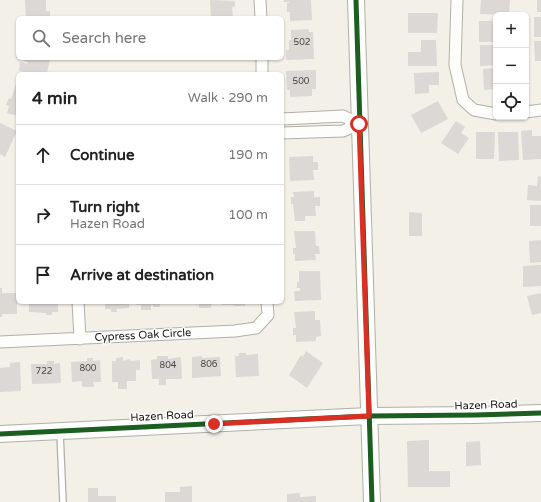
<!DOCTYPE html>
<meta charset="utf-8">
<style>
body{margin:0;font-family:"Varela Round",sans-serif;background:#f2f2f2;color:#222}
.controls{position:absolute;right:12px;top:12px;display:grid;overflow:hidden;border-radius:6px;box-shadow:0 1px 3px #0004}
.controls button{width:36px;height:36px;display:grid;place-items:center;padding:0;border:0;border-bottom:1px solid #e0e0e0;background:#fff;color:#222;font:20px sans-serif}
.stop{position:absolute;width:12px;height:12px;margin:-9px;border:3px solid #d93025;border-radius:50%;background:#fff}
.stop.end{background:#d93025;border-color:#fff;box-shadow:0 1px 4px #0008}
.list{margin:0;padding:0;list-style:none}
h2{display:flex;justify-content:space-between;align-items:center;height:52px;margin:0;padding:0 16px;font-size:17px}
h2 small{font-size:13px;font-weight:400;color:#767676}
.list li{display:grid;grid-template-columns:26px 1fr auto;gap:12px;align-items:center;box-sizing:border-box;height:60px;padding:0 16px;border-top:1px solid #e0e0e0}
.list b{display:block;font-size:15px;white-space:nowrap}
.list p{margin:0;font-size:13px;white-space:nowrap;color:#767676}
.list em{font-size:13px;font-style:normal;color:#767676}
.icon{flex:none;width:22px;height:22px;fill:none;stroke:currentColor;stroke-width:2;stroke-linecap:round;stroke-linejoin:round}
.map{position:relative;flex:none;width:541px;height:502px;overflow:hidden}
.search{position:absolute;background:#fff;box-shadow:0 1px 3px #0004;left:16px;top:16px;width:268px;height:44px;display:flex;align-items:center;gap:10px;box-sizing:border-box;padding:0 14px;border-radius:6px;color:#767676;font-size:15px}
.panel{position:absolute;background:#fff;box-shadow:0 1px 3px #0004;left:16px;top:72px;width:268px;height:232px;border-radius:6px}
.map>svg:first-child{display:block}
.building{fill:#dcd8d5}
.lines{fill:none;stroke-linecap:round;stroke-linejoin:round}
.lane-casing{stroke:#b1afa8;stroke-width:8}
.street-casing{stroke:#b1afa8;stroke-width:13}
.secondary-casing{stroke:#b1afa8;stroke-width:18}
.lane{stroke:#fdfdfc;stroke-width:5.5}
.street{stroke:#fdfdfc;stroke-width:11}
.secondary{stroke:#fdfdfc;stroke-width:16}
.cycleway-casing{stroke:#fff;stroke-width:8}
.cycleway{stroke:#1b5e20;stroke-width:5}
.route{stroke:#d93025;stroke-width:5}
.labels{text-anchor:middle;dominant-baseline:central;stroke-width:3;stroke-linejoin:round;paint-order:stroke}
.number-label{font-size:9px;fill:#4a4743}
.street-label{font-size:11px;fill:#191712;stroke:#fff}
</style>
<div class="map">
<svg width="541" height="502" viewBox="0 0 541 502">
<rect width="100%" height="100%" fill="#f3f0e8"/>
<path class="building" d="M25,0H46V11H50V18H26Z
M210,0L235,1V7H232L233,18H211Z
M284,0H311L312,20L290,21V12H287V3H289V2H284Z
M481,0H510L509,15L480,14Z
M537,0H541V12H537Z
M408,13H438L437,33H408Z
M534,17H541V37H534Z
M479,21H496V42H479Z
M309,29V32H313L314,59L286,60V50H289V40H291V30Z
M421,40H436L437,66H408V52H421Z
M534,41H541V61H535Z
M480,45H496V65L480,66Z
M25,58H50L47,74H33L19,71L20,62L27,64L28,62L24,61Z
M496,68V89L484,90L483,69Z
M316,70V89H312V96L290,97V90H287L286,71Z
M439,72V85H429V93L415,94L414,73Z
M16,84L18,85V116L7,113L9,106L6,105L9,98L11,99Z
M438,101L448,119L421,133L411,115Z
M456,121L465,127L461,133L469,138L458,154L441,143Z
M0,123L17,131L5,157L0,154Z
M532,130V136H541V159L523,160L521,131Z
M476,132H495L494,159H476Z
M498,132H518L519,160L499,161Z
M313,156V162H318V170H313L314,180L290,181L289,157Z
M538,176L541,177V201L527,200L528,185L537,186Z
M314,191V197H320V206H315L316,216H305V221H295L293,204H291V197H294L293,192Z
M530,205H541V226H530Z
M409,212L422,213V236H409Z
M294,231H315L316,246H319L320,254H315L316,260L295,261V254H293V248H296Z
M541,240V262L530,263L529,241Z
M541,265V286L523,287V266Z
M299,271H320L321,300L295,301L294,291H300V288H297V282H299Z
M0,288H2V293H17V314H2V317H0Z
M541,293V313L532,315L527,296Z
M29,302H58V312H52V315H46V313L29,312Z
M105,302H129V308L117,309V312H111V309H105Z
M136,302H170V304H160V307H153V305H151V310H141V305H136Z
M191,302H211V308H199V304H191Z
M222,302H245V306H234V305H222Z
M315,311V320H320L321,336L316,337V341L296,342V335H293V328H296L294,312Z
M306,351L323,363L307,388L289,375L301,355L303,357Z
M239,353H246V355L258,354L259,376L236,377L235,356H239Z
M157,356H168V359L181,357L182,379H166V385H159V379H152L151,360L157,359Z
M202,356V358L220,357L221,376L192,378V357Z
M123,357V361L130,359V361L140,360V370H136V381H127V389H118V382H112V361H116V358Z
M87,358H93V361L100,360L101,382H93L94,387H82V381L72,382L71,362L87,361Z
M47,361H54V364L60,363L61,383L32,384L31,364H47Z
M20,362L21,391L0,392V368L10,367V363Z
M429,440V471H450V487H408L407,441Z
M480,441L481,465L466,466V442Z
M192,486V502H165V492H180V487Z
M88,488H98V496H116V502H88Z
M300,493V497L316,496V502H287V494Z"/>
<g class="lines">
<g class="lane-casing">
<path id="lane" d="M60,433L63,502"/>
</g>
<g class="street-casing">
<path id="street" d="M260,0L261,18
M457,0L455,65L463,100L474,110L496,114
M262,58V74
M526,112L541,110
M282,119L343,116L359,124
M282,133L343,131L359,124
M78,302L80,339
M0,342L235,331L256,328L268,315L267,302"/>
</g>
<g class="secondary-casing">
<path id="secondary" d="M356,0L372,502
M0,434L369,416L475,415L541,413"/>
</g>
<use href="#lane" class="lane"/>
<use href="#street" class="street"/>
<use href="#secondary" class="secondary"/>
<g class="cycleway-casing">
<path id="cycleway" d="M356,0L372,502
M0,434L369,416L475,415L541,413"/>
</g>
<use href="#cycleway" class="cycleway"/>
</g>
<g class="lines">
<path class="route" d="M214,424L369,416L359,124"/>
</g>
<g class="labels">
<g class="number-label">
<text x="302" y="42">502</text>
<text x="301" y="81">500</text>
<text x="209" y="364">806</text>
<text x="168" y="365">804</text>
<text x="88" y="368">800</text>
<text x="44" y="371">722</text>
</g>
<g class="street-label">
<text transform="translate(143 335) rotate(-3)">Cypress Oak Circle</text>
<text transform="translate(486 405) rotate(-2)">Hazen Road</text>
<text transform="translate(162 416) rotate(-3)">Hazen Road</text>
</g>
</g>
</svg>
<div class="controls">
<button>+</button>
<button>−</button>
<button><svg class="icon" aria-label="locate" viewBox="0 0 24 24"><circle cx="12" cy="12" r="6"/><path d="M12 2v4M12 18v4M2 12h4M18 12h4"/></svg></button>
</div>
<div class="stop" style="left:359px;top:124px"></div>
<div class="stop end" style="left:214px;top:424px"></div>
<div class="search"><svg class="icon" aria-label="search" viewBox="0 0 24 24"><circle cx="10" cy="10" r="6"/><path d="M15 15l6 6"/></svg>Search here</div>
<section class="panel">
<h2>4 min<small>Walk · 290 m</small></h2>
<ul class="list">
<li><svg class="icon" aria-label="ahead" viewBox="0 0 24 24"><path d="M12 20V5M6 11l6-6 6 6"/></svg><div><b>Continue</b></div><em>190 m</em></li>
<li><svg class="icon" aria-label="right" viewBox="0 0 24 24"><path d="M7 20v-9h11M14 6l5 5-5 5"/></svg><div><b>Turn right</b><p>Hazen Road</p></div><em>100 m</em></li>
<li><svg class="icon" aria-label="arrive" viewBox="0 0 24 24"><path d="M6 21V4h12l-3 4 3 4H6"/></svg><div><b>Arrive at destination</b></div></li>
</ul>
</section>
</div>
